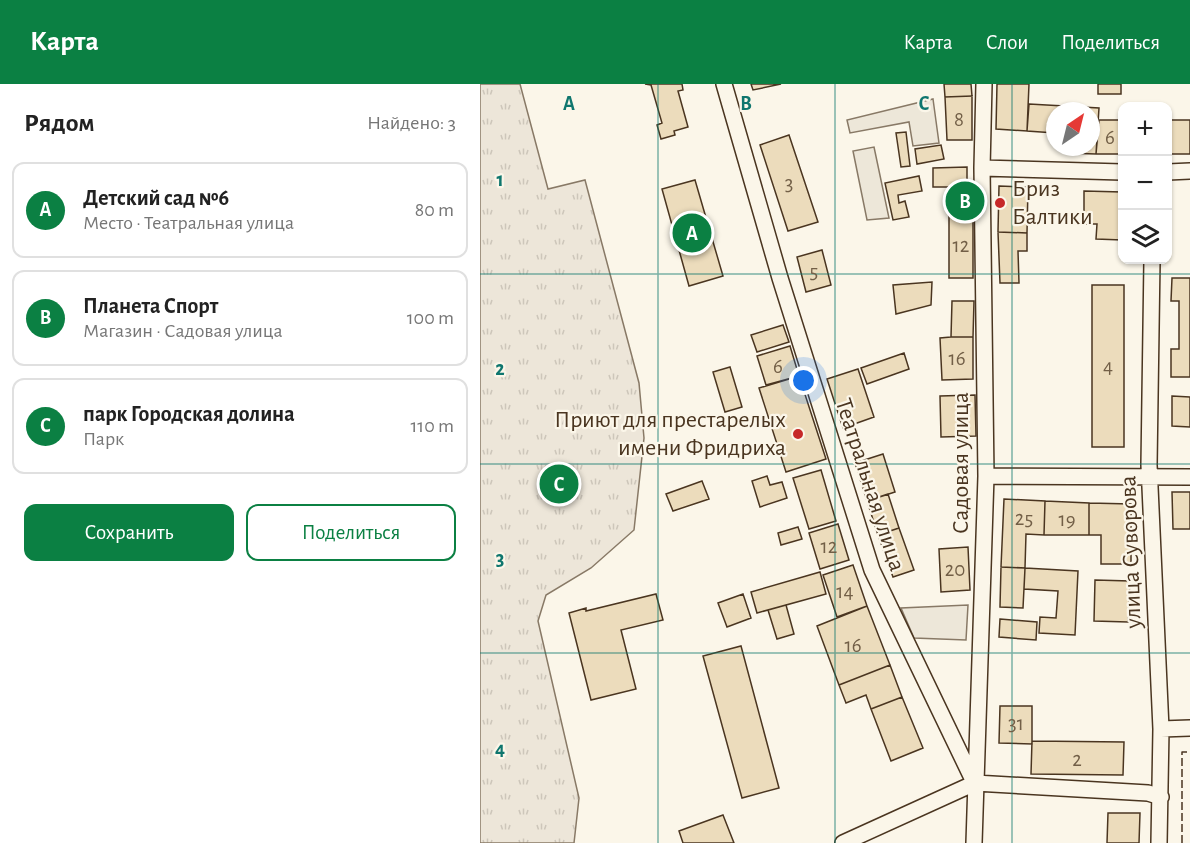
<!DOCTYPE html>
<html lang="ru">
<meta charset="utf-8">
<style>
body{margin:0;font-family:"Alegreya Sans",sans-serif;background:#f6f6f6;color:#222}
.controls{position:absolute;right:18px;top:18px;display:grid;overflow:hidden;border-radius:12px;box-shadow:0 2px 4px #0004}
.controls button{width:54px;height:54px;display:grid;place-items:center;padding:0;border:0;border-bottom:2px solid #e0e0e0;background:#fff;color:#222;font:30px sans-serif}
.compass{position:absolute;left:566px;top:18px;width:54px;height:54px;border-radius:50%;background:#fff;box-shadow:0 2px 4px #0004;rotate:35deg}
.you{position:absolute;left:324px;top:297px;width:21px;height:21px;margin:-15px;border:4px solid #fff;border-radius:50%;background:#1a73e8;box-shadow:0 0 0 9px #1a73e833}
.badge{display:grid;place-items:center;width:39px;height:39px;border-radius:50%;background:#0b8043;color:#fff;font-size:20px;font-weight:700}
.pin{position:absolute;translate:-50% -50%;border:3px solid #fff;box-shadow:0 2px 6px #0006}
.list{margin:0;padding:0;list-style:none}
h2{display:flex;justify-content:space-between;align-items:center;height:78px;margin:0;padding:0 24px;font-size:26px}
h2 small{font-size:20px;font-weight:400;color:#767676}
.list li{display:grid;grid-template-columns:39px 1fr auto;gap:18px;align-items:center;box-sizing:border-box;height:96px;margin:0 12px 12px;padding:0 12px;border:2px solid #e0e0e0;border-radius:12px}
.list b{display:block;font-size:22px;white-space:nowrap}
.list p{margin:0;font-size:20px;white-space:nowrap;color:#767676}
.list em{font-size:20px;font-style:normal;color:#767676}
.actions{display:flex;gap:12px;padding:18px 24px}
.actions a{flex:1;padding:14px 0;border:2px solid #0b8043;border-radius:12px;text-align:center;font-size:21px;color:#0b8043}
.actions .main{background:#0b8043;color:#fff}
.icon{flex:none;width:33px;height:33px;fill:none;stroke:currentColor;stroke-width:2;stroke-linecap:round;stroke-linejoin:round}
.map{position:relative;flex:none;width:710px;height:759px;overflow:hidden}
header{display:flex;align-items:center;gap:36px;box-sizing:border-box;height:84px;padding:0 30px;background:#0b8043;color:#fff}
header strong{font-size:28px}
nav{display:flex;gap:33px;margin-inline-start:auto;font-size:21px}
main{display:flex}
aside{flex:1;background:#fff}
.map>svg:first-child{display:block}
.park{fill:url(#park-tufts);stroke:#887966;stroke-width:1.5}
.parking{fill:#ede7d9;stroke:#887966;stroke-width:1.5}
.building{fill:#ecdcbc;stroke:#4a3520;stroke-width:1.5}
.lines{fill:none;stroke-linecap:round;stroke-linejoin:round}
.street-casing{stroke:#4a3520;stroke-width:18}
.street{stroke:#fbf6e9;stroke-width:15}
.fence{stroke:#4a3520;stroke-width:1.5;stroke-dasharray:8 3;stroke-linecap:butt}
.grid{fill:none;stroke:#0f766e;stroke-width:1.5;stroke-opacity:0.55}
.poi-dot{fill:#c62828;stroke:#fbf6e9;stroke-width:2}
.labels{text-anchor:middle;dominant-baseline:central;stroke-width:4.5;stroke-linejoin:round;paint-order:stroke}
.number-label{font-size:21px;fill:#725f47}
.poi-label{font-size:24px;fill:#4a3520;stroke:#fbf6e9;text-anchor:start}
.street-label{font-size:24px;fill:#4a3520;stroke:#fbf6e9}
.grid-label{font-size:20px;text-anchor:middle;font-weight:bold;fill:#0f766e;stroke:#fbf6e9;stroke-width:4.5;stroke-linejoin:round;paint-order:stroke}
</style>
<header>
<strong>Карта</strong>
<nav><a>Карта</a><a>Слои</a><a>Поделиться</a></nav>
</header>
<main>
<aside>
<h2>Рядом<small>Найдено: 3</small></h2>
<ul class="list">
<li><span class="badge">A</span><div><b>Детский сад №6</b><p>Место · Театральная улица</p></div><em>80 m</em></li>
<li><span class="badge">B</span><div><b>Планета Спорт</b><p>Магазин · Садовая улица</p></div><em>100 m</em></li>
<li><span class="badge">C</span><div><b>парк Городская долина</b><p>Парк</p></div><em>110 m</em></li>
</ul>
<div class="actions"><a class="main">Сохранить</a><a>Поделиться</a></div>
</aside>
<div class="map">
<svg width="710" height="759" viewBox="0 0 710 759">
<defs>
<pattern id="park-tufts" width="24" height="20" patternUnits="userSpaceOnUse" patternTransform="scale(1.5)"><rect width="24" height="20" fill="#ede6d9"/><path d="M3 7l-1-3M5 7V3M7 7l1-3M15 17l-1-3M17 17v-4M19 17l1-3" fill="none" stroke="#cdc6ba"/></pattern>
</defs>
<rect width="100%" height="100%" fill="#fbf6e9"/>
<path class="park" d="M0,0H40L68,105L105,96L159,299L164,354L154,446L111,484L66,511L58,537L99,714L94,759H0Z"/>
<path class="parking" d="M453,15L459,59L433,62L429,38L370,49L367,36Z
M394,63L409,134L387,136L373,67Z
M488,521L486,556L434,554L421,524Z"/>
<path class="building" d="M165,0H202L203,6L198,7L208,43L194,47L195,51L181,55L177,41L182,39L171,1Z
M271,0H301L273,6Z
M464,0H491L492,12L465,13Z
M517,0H549L547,47L516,45Z
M618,0H641V10H618Z
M492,12V56H467L465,13Z
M549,20L619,24L616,70L585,69L586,63H611V27H575V49L547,47Z
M619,36H642V70H616Z
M688,36H710V70H688Z
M426,48L430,82L421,83L416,49Z
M309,51L338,138L308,147L280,61Z
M461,61L464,75L437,80L435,65Z
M487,83V116H470V103H453V84Z
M439,92L442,107L418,111L419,119L425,117L429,133L413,136L405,99Z
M215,96L243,192L209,202L182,105Z
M519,102L548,103L547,149L518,148Z
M604,107L642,108V156L616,155L617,140H604Z
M469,129H493V194H469Z
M518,148L547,149V167H538L539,199H520Z
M342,166L351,201L326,208L317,173Z
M692,194H710V293H691V265H699V217H691Z
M452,198L451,221L416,230L413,201Z
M612,201H644V363H612Z
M472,217H494L493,253H471Z
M303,241L309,258L277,268L271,251Z
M471,253H493V295L462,296L460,254Z
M310,262L319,292L286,301L277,272Z
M424,269L429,285L387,300L381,284Z
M250,283L262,323L245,328L233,288Z
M378,285L394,333L363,344L347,295Z
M319,292L346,375L306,388L279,304Z
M495,311L496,352L461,353L460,312Z
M692,312L710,313V343L692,342Z
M403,370L415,408L387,417L375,379Z
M341,386L356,437L329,445L313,394Z
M287,392L290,401L302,398L307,414L280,423L272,397Z
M222,397L229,415L193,427L186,410Z
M692,408H710V445H693Z
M408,410L419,444L398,451L387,417Z
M524,415L565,417L564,451L546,450L545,484L521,483Z
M565,417L609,419V451H564Z
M609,419L651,420V480H621V451H609Z
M358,440L369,476L340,485L329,449Z
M318,443L322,455L301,461L298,449Z
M419,444L434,486L413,493L398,451Z
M488,463L490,506L461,508L459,465Z
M373,481L387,522L357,533L343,491Z
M521,483L545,484L543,524L520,523Z
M545,484L598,487L595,551L559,549L560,533L576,534L578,507L544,505Z
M340,488L346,510L277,529L271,508Z
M615,496L650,497L648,538L614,537Z
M176,510L183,536L141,546L156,605L111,616L89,529L106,524V527Z
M263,510L271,534L247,543L238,519Z
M306,521L314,550L297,555L288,526Z
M387,522L410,581L359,601L337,542Z
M520,535L557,538L556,556L519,553Z
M261,562L299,704L262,714L223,572Z
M410,581L422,613L391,625L386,611L366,619L359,601Z
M422,613L443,664L411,677L391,625Z
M520,622H552V660L519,659Z
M552,657L644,658L643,691L551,690Z
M628,729H660L659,759H627Z
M243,731L254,759H203L199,747Z"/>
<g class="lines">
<g class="street-casing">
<path id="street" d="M244,0L300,194L392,486L493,696
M502,84L642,88
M688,88L710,87
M672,176L669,381L681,645L679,759
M506,392L710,393
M681,645L710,644
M363,759L495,699L668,709L681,713
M494,759L506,392L502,84L504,0"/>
</g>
<use href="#street" class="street"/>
<path class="fence" d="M702,759V668H710"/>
</g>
<path class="grid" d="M178,0V759M355,0V759M532,0V759M0,190H710M0,380H710M0,569H710"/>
<g class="poi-dot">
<circle cx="520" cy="119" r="6"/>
<circle cx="318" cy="350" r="6"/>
</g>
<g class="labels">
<g class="number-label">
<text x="479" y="35">8</text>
<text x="630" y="53">6</text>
<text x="309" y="99">3</text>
<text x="481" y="161">12</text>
<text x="334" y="187">5</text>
<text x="477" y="274">16</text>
<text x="298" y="282">6</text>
<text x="628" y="282">4</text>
<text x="544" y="434">25</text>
<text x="587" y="435">19</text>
<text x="349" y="462">12</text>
<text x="475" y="485">20</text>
<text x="365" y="507">14</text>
<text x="373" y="561">16</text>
<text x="536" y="639">31</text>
<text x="597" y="675">2</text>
</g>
<g class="poi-label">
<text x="532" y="105">Бриз<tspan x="532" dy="28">Балтики</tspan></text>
<text x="306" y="336" text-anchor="end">Приют для престарелых<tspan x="306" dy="28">имени Фридриха</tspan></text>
</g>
<g class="street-label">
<text transform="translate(481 379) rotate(-90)">Садовая улица</text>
<text transform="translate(390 401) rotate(72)">Театральная улица</text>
<text transform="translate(651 468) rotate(-92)">улица Суворова</text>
</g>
</g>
<g class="grid-label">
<text x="89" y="26">A</text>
<text x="266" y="26">B</text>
<text x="444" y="26">C</text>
<text x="20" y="102">1</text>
<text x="20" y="291">2</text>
<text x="20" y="481">3</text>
<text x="20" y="671">4</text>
</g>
</svg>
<div class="controls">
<button>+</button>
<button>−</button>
<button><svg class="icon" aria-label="layers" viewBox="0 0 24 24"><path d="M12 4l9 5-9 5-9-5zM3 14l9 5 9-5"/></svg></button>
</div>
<svg class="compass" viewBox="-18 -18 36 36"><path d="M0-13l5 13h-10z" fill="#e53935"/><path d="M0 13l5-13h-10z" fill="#767676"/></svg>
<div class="you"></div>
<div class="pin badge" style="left:212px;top:149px">A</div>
<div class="pin badge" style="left:485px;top:117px">B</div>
<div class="pin badge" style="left:79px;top:400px">C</div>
</div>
</main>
